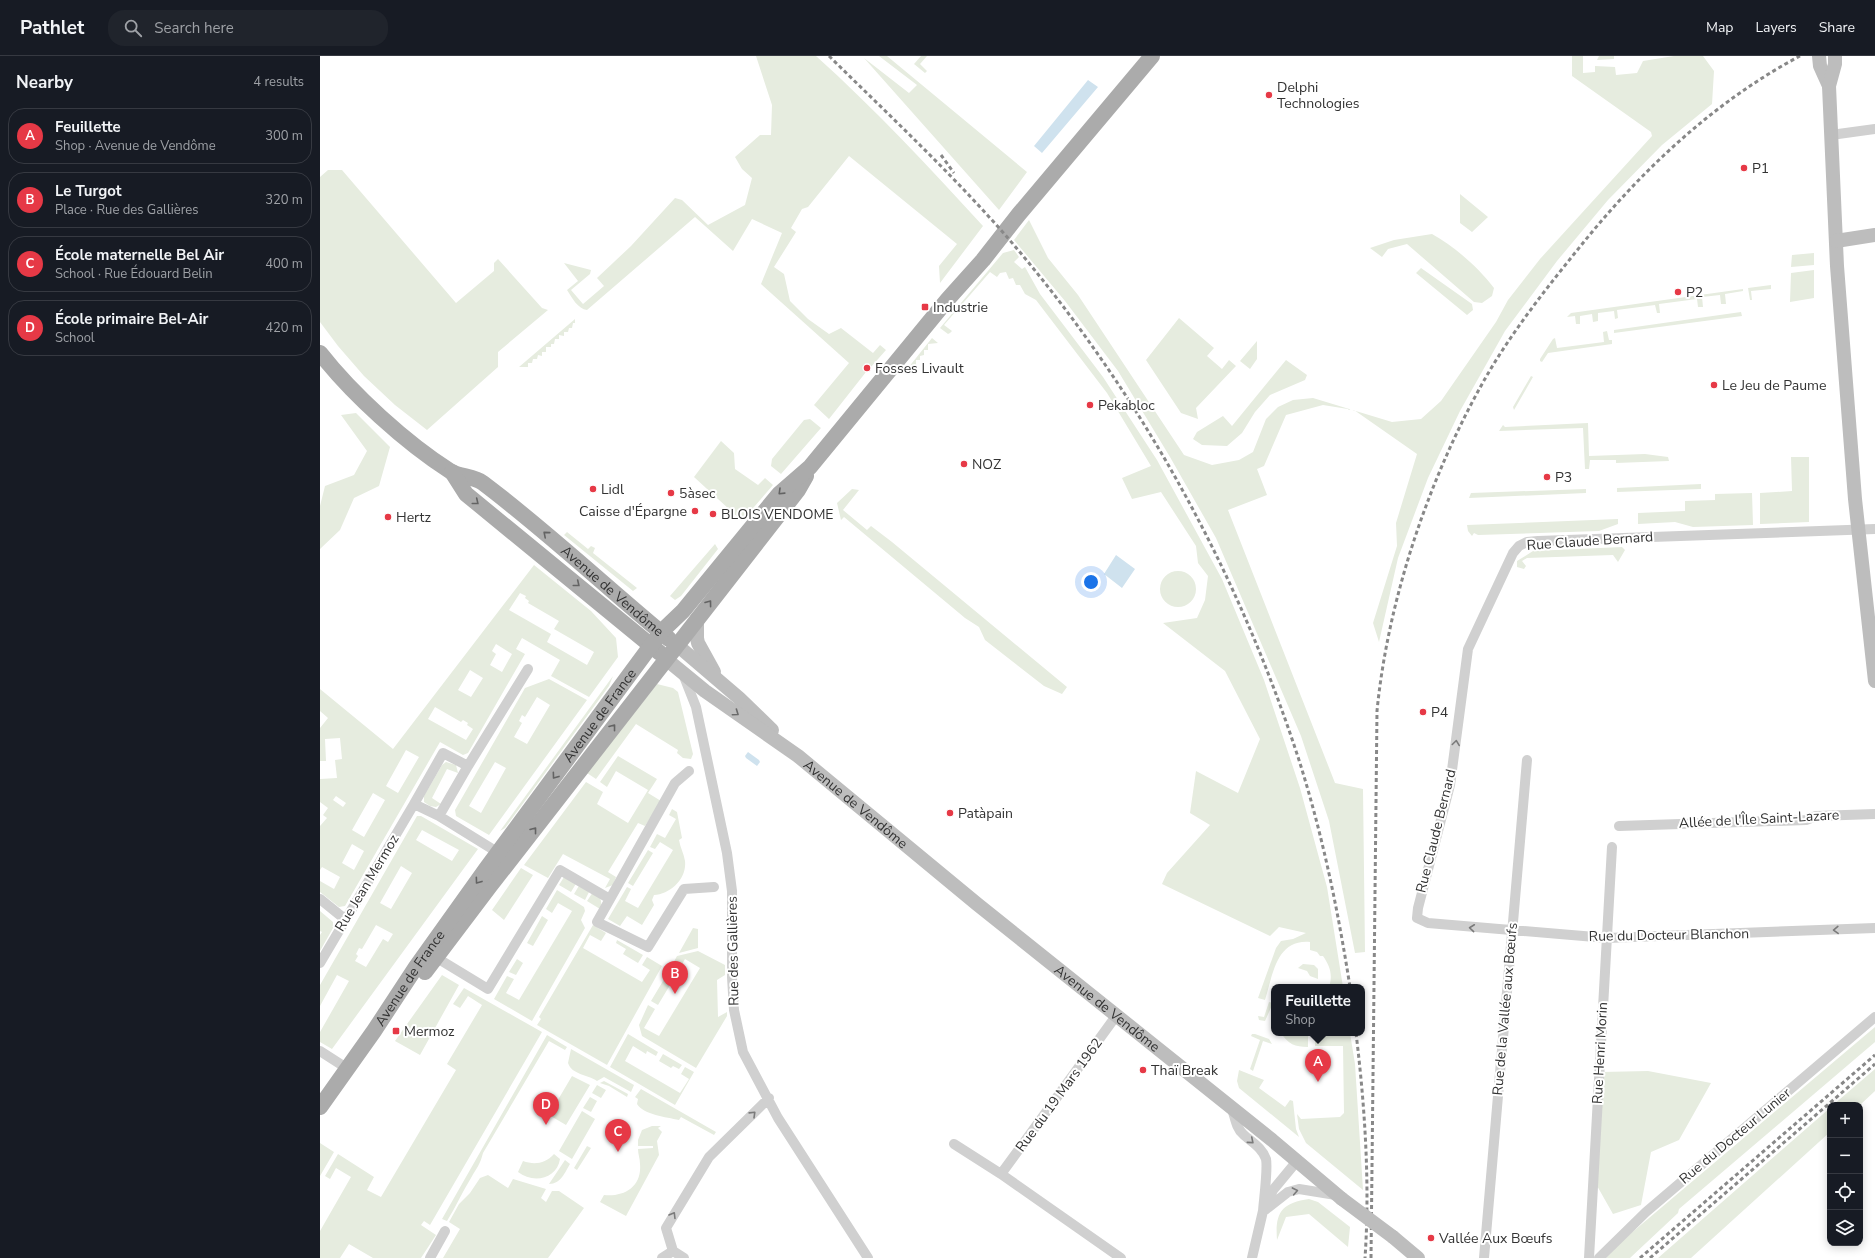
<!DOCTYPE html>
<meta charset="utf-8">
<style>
body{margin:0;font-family:"Nunito Sans",sans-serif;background:#20242c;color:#f1f3f6}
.controls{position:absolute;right:12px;bottom:12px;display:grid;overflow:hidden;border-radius:8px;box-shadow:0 2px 10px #0003}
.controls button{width:36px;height:36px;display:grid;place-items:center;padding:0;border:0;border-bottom:1px solid #363941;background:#171b24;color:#f1f3f6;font:20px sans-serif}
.you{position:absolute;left:771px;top:526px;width:14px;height:14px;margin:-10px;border:3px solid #fff;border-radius:50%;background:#1a73e8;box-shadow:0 0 0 6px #1a73e833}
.badge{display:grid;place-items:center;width:26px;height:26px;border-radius:50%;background:#e63946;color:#fff;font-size:13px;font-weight:700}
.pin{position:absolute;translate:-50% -33px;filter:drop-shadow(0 1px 2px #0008)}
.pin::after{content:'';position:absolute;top:21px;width:14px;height:12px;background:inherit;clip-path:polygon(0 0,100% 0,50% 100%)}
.popup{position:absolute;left:951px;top:928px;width:94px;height:52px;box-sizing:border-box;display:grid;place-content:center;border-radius:8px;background:#171b24;filter:drop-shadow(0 1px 3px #0005);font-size:13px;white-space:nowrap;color:#9ea1a6}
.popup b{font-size:15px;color:#f1f3f6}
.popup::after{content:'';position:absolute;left:50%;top:100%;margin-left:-8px;border:8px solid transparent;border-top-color:#171b24}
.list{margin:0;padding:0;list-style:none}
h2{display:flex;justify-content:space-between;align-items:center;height:52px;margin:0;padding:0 16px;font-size:17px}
h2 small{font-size:13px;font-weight:400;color:#9ea1a6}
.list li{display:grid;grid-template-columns:26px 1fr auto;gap:12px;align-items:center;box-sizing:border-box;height:56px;margin:0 8px 8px;padding:0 8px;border:1px solid #363941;border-radius:16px}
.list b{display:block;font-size:15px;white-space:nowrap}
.list p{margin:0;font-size:13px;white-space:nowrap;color:#9ea1a6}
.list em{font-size:13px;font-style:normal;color:#9ea1a6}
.icon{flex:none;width:22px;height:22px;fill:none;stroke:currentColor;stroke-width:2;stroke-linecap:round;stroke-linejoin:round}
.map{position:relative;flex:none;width:1555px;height:1202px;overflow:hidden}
header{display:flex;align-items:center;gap:24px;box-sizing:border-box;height:56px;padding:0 20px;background:#171b24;border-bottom:1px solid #363941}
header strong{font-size:19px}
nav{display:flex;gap:22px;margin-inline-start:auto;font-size:14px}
.search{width:280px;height:36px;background:#20242c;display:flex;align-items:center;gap:10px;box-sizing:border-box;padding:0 14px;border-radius:16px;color:#9ea1a6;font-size:15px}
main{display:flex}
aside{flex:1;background:#171b24}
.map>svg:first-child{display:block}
.green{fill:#e6ecdf;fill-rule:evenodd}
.water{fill:#cfe2ee}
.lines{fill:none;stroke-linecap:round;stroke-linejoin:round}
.street{stroke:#d0d0d0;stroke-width:10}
.secondary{stroke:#bdbdbd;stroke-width:14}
.primary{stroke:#ababab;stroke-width:16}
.rail{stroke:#888;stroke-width:3;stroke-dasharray:4 3;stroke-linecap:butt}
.secondary-bridge{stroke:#bdbdbd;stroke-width:14}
.oneway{stroke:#636363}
.oneway2{stroke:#6a6a6a}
.oneway3{stroke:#7a7a7a}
.poi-dot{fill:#e63946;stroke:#fff;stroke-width:1.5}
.labels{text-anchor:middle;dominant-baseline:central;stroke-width:4;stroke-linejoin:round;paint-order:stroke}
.poi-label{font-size:14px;fill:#333;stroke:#fff;text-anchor:start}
.street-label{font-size:14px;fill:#333;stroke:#fff}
</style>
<header>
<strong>Pathlet</strong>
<div class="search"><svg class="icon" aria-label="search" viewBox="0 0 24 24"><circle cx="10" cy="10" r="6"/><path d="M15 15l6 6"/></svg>Search here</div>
<nav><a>Map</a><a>Layers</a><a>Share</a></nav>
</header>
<main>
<aside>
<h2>Nearby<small>4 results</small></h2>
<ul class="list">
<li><span class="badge">A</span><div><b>Feuillette</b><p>Shop · Avenue de Vendôme</p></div><em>300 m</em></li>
<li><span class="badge">B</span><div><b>Le Turgot</b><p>Place · Rue des Gallières</p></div><em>320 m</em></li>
<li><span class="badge">C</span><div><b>École maternelle Bel Air</b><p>School · Rue Édouard Belin</p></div><em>400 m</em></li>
<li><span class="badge">D</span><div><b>École primaire Bel-Air</b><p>School</p></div><em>420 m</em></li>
</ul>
</aside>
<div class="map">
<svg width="1555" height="1202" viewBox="0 0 1555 1202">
<rect width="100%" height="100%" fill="#fff"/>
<path class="green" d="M436,0H496C555,53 609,111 663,170L620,227L619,210L637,188L529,100L488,151L482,153L471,172L476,176L454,211L464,218L470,245L488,263L509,278L521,272L553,297L560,289L566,294L551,311L548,308L544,313L546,316L509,363L494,349L529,307L441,228L462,177L432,163L413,195L375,161L267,254C258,253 252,242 247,234L258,225L244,207L271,214L270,218L251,234L263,248L284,230L277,222L311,190L355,142L362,144L388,169L425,149L432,122L422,113L415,101L440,79H451L452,49Z
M559,0H567L707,116L679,154L544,2L589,37L597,29Z
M601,0H607L600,8L607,15L605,17L594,8Z
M1252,0H1263V17L1275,16V10L1295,11L1296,19L1317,17L1323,5L1354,0H1383L1394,15L1392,48L1342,89L1288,144L1237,205L1185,275L1140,355L1108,422L1078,502L1059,586L1053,567L1077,490L1076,467L1097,398L1034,354L1003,349L966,359L944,410L937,413L947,439L908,454L1015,727L1043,733L1045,896L1035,897L1009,765L981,680L896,482L850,401L798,315L745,245L694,184L709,164L728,202L758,239L864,399L892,409L919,404L933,396L946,363L958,351L973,344L993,342L1072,366L1101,363L1121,345L1176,266L1188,244L1220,203L1332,80L1331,76L1252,20Z
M1279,0H1294V3L1277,4Z
M8,114H22L136,247L174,215V207L178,203L222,252L228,254L178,296V311L107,374L75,349L44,320L18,290L0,266V121Z
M1140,138L1168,161L1152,176L1140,167Z
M1112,178C1135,191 1158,211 1174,232L1172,240L1162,247L1154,246L1087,188L1068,193L1062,201L1050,192L1074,184Z
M694,194L699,201L694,206L702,213L705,211L720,238L783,321L837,404L902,523L944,624L980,732L1007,831L1023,931H1009C1013,919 1010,910 1003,900H1000L997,896L990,894V886C956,883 953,919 945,944L938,942L956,892L961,885L973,883L986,877L959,871L950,880L842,828L847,817L890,769L870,757L876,715L918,737L940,683L905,615L843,567L877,562L885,544L888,520L878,507L876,490L841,436L812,443L802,422L831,410L787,337L716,244L705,238L700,229H696L693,222L689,223L686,216L680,217L677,221L670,216L624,269L632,275L630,277L628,278L620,272L683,197Z
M1494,197V209L1471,211L1472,199Z
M1101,212L1152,248L1153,254L1147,259L1096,217Z
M1494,214V242L1470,246L1471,217Z
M1451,229V233L1431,235L1432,244H1430L1428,232Z
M1423,233V235L1405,238L1406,248H1401L1400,239L1382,241L1383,251H1378L1377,243L1339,248L1340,257H1337L1335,249L1297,254L1298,262L1295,263L1294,255L1278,257V265L1273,266L1272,258L1260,260V268H1256L1255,260L1247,261L1251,257Z
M1421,256L1422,260L1294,277V274Z
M859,262L894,292L887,300L902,313L909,304L916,310L876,352L878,363L861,357L826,304Z
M255,263V267H253L252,272H249L248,276H244V280L239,279V283H235L234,288H231V291H226V296H222V300L218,299L217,303H213L212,307H208V311H199Z
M1287,275L1289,284H1292V288L1228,297L1222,306L1220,305V303L1233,283L1235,282L1237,292L1284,286L1283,276Z
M612,282L618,287L608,288V294H604V299L600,300V304H596V309L591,310L592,315L598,314L597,318H595L588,312Z
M937,285V303L930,313L920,305Z
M966,304L987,319L985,324L950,339L935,356L922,377L907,390L882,389L873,383L877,376L903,360L912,370Z
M1211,320L1213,321L1194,354L1193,351Z
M36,357L70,391L59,430L34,442L20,474L0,493V450L5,430L34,419L47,395L21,359Z
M490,363L501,372L461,418L451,410L452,403L484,364Z
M1268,367L1269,400L1325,398L1348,401L1349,405L1296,407V404H1270L1269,413H1265L1263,372L1179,375L1183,369L1185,371Z
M401,385L414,397L415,413L438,429L445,422L453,429L422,465L374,421Z
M1471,401H1489V466L1440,468V437L1472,435Z
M1381,428V433L1297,436V432Z
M532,433L539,434L523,454L547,474L551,470L572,486L747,631L742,638L724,630L665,584L659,571L645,562L524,461L521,464L517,447Z
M1266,433V437L1149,442L1151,437Z
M1432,437L1433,469L1373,471L1355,466L1318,468V457L1365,455V445L1395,444V438Z
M1298,463V468L1279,475L1158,479L1154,477L1152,480L1148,475L1147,469Z
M247,476L268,493L271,490L275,492L273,497L317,532L313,535L244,479Z
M395,488L398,493L361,540L355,544L350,540Z
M1302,491L1305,494L1298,506L1293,499L1207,502L1202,505L1206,510L1204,513L1197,511V505L1213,495Z
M214,509L271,555L296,582L298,601L269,641L231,620L240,604L202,582L196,593L205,598L148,697L143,699L120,686L25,850L19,851L0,836V825L14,833L20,821L2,811L0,814V770L7,762L3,759L8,752L0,746V723L17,722L15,704L22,703L20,682L5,683L6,705H0V672L8,662L0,655V633L73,693ZM200,537L206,540L205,542L209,545L208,547L239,565L234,573L274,596L267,609L227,586L231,578L189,554ZM176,588L192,598L182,616L170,609L176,598L172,595ZM150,614L163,622L151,641L138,634ZM115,651L141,666L143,664L148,667L147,669L153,673L146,684L108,663ZM86,694L99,701L78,737L66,730ZM53,737L65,744L44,781L32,774ZM16,740L26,747L23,751L13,744ZM32,788L44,795L34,814L22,807Z
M840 533a18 18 0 1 1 36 0a18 18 0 1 1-36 0Z
M293,620L289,630L185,772L180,775Z
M229,623L267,644L169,779L136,760L135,754L205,632ZM217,641L230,649L207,688L194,681L202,667L199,665L202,659L205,661ZM175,706L186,712L161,757L149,750Z
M337,628L353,632L358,636L373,698L371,703L363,702L357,697L358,694L316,668L276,723L267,717Z
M298,700L337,723L328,737L341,745L325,770L318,767L288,816L296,821L293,829L285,832L290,823L243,798L228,822L204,809L266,726L283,736L277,748L308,767L328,734L296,715L287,731L280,726Z
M126,706L136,709L138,717L127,713L112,742L121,748L116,751L110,750L104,746V740L122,709Z
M352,753L357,756L362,782L359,784C360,791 364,798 365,805C367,823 350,838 334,839L332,844L334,849L322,869L307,860L300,870L288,863L307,831L311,833L305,845L318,852L353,794L340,786L335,793L330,791L337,778L345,782L356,763L349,759Z
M97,760H101L158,793L12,993L0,986V976L29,925L17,919L0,950V929ZM102,774L139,794L132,805L96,784ZM81,810L92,817L71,853L60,847ZM56,869L73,878L68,886L63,883L46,911L35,905L38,900L36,898L39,892L42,893Z
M328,794L333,797L313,830L308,827Z
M201,812L213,819L184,864L172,854Z
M244,821L257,826L251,836L239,829Z
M260,828L270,834L265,844L254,838Z
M237,834L264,851L265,855L261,864L265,872L212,965L174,943L187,920L194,923L186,937L199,944L252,855L238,847L232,857L226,853Z
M273,836C280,840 283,844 280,853L267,845Z
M0,855L13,866V872L0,895V879L2,876L0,875Z
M222,860L228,864L213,890L207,887Z
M273,869L286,877L281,885L270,879L263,892L322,926L330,914L322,909L327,901L342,910L287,1009L217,969L221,963L219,961Z
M373,872L378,873V892L359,897Z
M297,884L323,899L318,907L303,898L306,893L296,887Z
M378,895L405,909V919L397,924L398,961L407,956V960L376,1012L322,980L319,969L328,949L335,953L324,972L339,980L380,912L365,903L356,919L349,915L357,900Z
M197,903L203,907L196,919L189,916Z
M983,908L994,909L998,913V923L990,920L987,915L978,912Z
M122,919L139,929L100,999L75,985Z
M346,920L353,924L338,949L331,945Z
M144,932L222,976L110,1169L104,1165L101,1169L116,1179L101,1202H53L29,1188L20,1202H0V1175L31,1121L16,1112L10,1123L5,1120L18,1098L54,1121L47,1134L61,1141L136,1014L127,1008L162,949L148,940L140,952L133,948Z
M949,946L953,947L945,965L939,964L938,960L944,961Z
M1555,971V986L1359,1153L1358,1157L1310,1202H1286L1303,1184Z
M961,977H985V979H988V991C975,991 968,988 961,977Z
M995,977H1030L1035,1008L1043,1134L986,1087L979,1073L977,1058L981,1063L1020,1061L1024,1057L1023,990H995Z
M308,978L338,996L336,1000L327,995L326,998L313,990L305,1005L360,1037L369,1023L361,1018L365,1011L374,1016L355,1049L290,1011Z
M932,978H935L949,983L952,988L943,985L933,1015L930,1013L940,984L931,980Z
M227,979L247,991L245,994L229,985L163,1097C160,1109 157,1111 151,1122C142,1136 136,1151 127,1165L122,1163Z
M251,993L314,1029L311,1036L284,1021L277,1025C267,1018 252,1019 248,1007Z
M343,998L362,1009L359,1013L353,1010L351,1012L339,1005Z
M1555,1013V1035L1540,1049H1513Z
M919,1014L944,1024L939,1032L965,1051L970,1044L973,1045L976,1073L979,1081L919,1032L917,1025Z
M1328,1015L1391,1027L1359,1084L1331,1096L1321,1149L1293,1158L1276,1128L1282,1016Z
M252,1020L270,1029L246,1069L229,1059Z
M284,1025L308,1038L307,1041L289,1030L280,1027Z
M277,1029L286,1034L281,1042L272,1037Z
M321,1033L396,1076L394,1079L361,1061L359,1064C346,1061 324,1059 317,1048L318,1043L315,1041Z
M270,1041L277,1045L271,1056L263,1052Z
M1510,1052V1076L1371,1202H1338Z
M262,1055L275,1063L252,1103L239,1095Z
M332,1070H341L338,1072L342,1076L337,1085L339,1099L306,1160L280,1146L284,1139C304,1141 322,1131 320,1108C320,1103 318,1098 318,1093L333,1092V1090H318V1084L322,1074Z
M0,1087L14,1096L0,1120Z
M267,1090L271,1092L257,1114L254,1112Z
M234,1098L240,1103C237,1123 213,1128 198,1116L203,1105C214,1109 225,1108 234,1098Z
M245,1104L250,1108C245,1116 241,1128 229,1128Z
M168,1119L188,1132L193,1123L226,1133L221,1142L226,1146L232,1135H239L264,1152L228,1202H123L140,1173L129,1166L139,1148L150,1137L160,1122Z
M989,1143L998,1146L1030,1171L1028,1191L989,1158L966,1161L957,1184C955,1157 961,1147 989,1143Z"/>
<path class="water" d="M768,24L778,31L722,97L714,90Z
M796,499L815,513L802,532L784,518Z
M428,696L439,704L440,706L437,710L426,702L425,700Z"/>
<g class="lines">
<path class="street" d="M1511,79L1555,73
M1555,473L1218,485L1207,486L1199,490L1193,497L1148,593L1130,729L1098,852L1097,862L1108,867L1287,882L1555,872
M363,618L376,651L407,797L412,835V921L414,954L423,996L458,1062L548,1202
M148,710L123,697L94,748L119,760L182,799
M119,760L148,710L208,613
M1299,770L1486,764L1496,760L1555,758
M0,843L26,864
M290,843L355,727L369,715
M112,899L168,933L240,814L290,843L277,866L328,891L364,833L394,831
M0,907L94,748
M796,960L681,1118L801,1202
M0,995L28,1013
M912,1053C915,1061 916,1072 923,1078C931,1086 942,1091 946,1103C948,1113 944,1142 943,1155
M634,1088L681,1118
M945,1154L968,1136L979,1133L1016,1139
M110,1202L125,1175
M342,1202L353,1195
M364,1202L353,1195L346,1172L389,1101L449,1042
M932,1202L943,1155L953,1134L977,1105
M1164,1202L1207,704
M1269,1202L1292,791
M1279,1202L1326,1156L1555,961"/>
<g class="secondary">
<path d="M1499,0L1500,10L1509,30"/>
<path d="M1515,0V8L1509,30L1517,210L1535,443L1555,625"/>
<path d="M1516,185L1555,179"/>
<path d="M377,562V582L378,587L394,616"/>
<path d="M357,589L419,642L452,674"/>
<path id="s1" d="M346,603L385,635L478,700L657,848L952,1084L1022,1143"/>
<path d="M1073,1181L1098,1202"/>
</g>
<g class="primary">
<path id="s2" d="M0,297C32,338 86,387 130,415C139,421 154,420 163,427C228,476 287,532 349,583"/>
<path d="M132,416L146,438L340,597"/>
<path d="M105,916L170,830L478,434L486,420"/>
<path id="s3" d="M0,1051L54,975L96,911L166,813L341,576L363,555L459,438L490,411L628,243L663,204L699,158L832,0"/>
</g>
<path class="rail" d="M509,0C580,70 654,138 717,217C833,361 921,526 978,701C1002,776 1018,854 1030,931
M621,99L634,117
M1036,977C1045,1051 1050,1128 1045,1202
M1051,1202L1057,655C1068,542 1110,419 1166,321C1193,274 1229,229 1263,187C1323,113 1395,45 1480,0
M1320,1202L1555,999
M1330,1202L1555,1008"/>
<path class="secondary-bridge" d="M1022,1143L1073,1181"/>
</g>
<defs><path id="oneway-chevron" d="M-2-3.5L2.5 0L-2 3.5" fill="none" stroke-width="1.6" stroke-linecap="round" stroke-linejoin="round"/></defs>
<g class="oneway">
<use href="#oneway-chevron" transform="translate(461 436) rotate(136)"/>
<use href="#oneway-chevron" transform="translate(156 446) rotate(39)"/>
<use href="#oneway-chevron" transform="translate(226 478) rotate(-139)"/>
<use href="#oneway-chevron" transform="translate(257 528) rotate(39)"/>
<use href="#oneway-chevron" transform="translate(389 547) rotate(-53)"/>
<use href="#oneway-chevron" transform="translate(293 671) rotate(-52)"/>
<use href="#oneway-chevron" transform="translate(235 720) rotate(126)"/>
<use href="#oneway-chevron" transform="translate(214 774) rotate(-52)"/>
<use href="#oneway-chevron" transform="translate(158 825) rotate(126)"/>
</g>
<use class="oneway2" href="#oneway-chevron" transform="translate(416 657) rotate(35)"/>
<g class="oneway3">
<use href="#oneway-chevron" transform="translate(1136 687) rotate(-82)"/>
<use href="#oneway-chevron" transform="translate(1152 872) rotate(-174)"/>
<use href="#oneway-chevron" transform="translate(1516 874) rotate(178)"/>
<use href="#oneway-chevron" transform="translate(433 1058) rotate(-44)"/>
<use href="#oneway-chevron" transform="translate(931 1085) rotate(40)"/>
<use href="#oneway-chevron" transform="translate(975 1135) rotate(-11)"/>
<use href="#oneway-chevron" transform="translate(353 1159) rotate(-59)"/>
</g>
<g class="poi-dot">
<circle cx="949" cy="39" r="4"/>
<circle cx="1424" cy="112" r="4"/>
<circle cx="1358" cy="236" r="4"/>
<rect x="601" y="247" width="8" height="8" rx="2"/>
<circle cx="547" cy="312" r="4"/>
<circle cx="1394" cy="329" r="4"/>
<circle cx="770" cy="349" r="4"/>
<circle cx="644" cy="408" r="4"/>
<circle cx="1227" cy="421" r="4"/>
<circle cx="273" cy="433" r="4"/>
<circle cx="351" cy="437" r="4"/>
<circle cx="375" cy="455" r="4"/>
<circle cx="393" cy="458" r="4"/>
<circle cx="68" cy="461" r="4"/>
<circle cx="1103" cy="656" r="4"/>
<circle cx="630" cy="757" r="4"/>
<rect x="72" y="971" width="8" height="8" rx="2"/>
<circle cx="823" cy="1014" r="4"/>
<circle cx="1111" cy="1182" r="4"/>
</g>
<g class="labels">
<g class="poi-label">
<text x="957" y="31">Delphi<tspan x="957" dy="16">Technologies</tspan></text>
<text x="1432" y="112">P1</text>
<text x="1366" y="236">P2</text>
<text x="613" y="251">Industrie</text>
<text x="555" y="312">Fosses Livault</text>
<text x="1402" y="329">Le Jeu de Paume</text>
<text x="778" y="349">Pekabloc</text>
<text x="652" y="408">NOZ</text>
<text x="1235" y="421">P3</text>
<text x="281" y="433">Lidl</text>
<text x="359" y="437">5àsec</text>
<text x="367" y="455" text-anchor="end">Caisse d'Épargne</text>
<text x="401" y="458">BLOIS VENDOME</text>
<text x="76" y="461">Hertz</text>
<text x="1111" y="656">P4</text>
<text x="638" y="757">Patàpain</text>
<text x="84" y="975">Mermoz</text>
<text x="831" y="1014">Thaï Break</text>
<text x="1119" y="1182">Vallée Aux Bœufs</text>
</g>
<g class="street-label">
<text transform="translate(1270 485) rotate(-4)">Rue Claude Bernard</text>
<text stroke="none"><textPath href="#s2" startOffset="380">Avenue de Vendôme</textPath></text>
<text stroke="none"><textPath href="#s3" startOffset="481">Avenue de France</textPath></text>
<text stroke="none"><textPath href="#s1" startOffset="239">Avenue de Vendôme</textPath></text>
<text transform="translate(1439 763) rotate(-3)">Allée de l'Île Saint-Lazare</text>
<text transform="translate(1116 775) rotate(-76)">Rue Claude Bernard</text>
<text transform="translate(47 827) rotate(-59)">Rue Jean Mermoz</text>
<text transform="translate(1349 879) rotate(-1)">Rue du Docteur Blanchon</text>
<text transform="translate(413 895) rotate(-91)">Rue des Gallières</text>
<text stroke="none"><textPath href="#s3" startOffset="157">Avenue de France</textPath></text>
<text stroke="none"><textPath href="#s1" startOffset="563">Avenue de Vendôme</textPath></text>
<text transform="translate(1185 953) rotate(-85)">Rue de la Vallée aux Bœufs</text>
<text transform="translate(1280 997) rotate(-87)">Rue Henri Morin</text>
<text transform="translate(739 1039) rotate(-54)">Rue du 19 Mars 1962</text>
<text transform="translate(1415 1080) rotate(-40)">Rue du Docteur Lunier</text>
</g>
</g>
</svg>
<div class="controls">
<button>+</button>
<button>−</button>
<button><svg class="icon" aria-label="locate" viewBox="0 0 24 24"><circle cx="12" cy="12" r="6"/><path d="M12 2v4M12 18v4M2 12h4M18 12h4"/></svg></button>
<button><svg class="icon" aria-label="layers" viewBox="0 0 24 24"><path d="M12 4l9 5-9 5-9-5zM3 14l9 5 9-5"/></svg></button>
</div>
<div class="you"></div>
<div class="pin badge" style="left:998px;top:1026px">A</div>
<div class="popup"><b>Feuillette</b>Shop</div>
<div class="pin badge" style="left:355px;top:938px">B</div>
<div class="pin badge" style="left:298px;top:1096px">C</div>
<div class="pin badge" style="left:226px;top:1069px">D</div>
</div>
</main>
